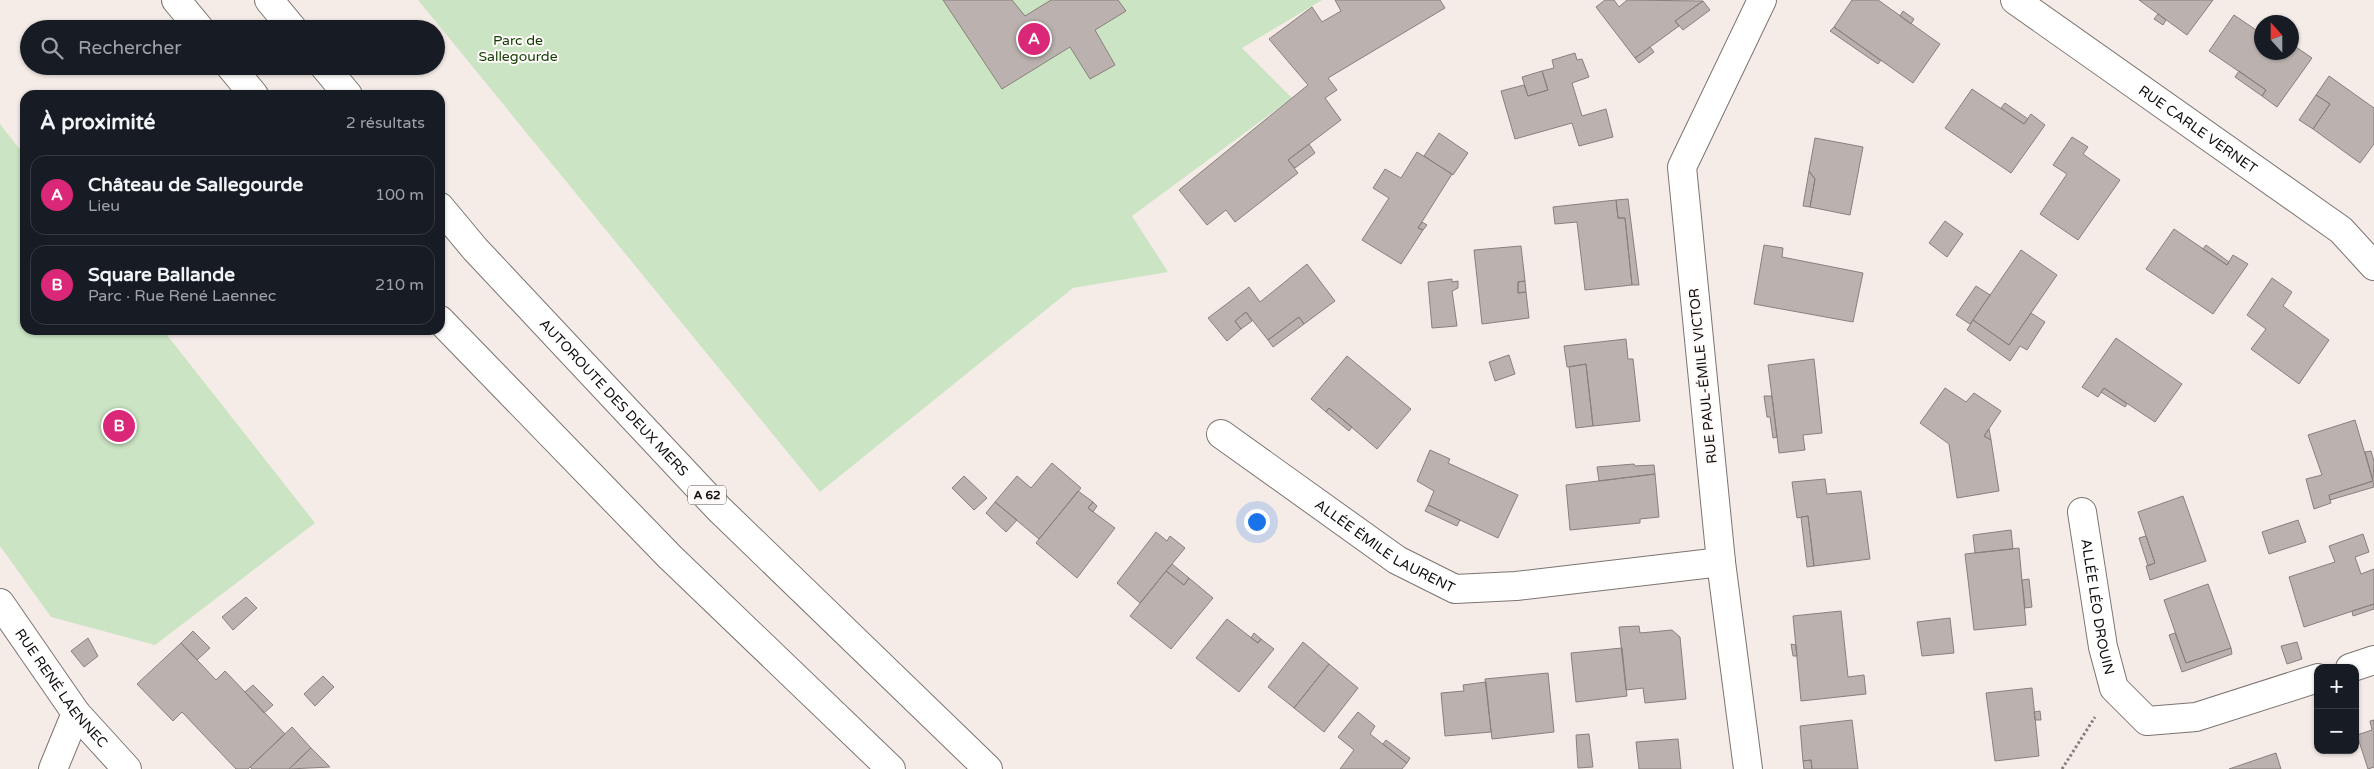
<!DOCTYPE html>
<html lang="fr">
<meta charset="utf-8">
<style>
body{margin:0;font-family:"Varela Round",sans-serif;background:#242831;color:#f1f3f6}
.controls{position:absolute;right:15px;bottom:15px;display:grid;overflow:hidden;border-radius:10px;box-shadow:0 1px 4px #0004}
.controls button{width:45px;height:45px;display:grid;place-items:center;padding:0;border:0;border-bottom:1px solid #363941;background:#171b24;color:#f1f3f6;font:25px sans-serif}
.compass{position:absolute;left:2254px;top:15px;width:45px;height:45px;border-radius:50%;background:#171b24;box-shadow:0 1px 4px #0004;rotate:339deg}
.you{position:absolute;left:1256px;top:521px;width:18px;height:18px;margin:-12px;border:4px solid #fff;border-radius:50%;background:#1a73e8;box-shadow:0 0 0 8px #1a73e833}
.badge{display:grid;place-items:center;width:32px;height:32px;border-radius:50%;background:#db2777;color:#fff;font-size:16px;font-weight:700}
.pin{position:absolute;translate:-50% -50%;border:2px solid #fff;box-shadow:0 1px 5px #0006}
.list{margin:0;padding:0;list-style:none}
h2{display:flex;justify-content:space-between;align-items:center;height:65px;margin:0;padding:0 20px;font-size:21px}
h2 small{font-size:16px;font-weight:400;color:#9ea1a6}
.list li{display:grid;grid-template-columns:32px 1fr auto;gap:15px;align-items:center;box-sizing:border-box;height:80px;margin:0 10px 10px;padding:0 10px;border:1px solid #363941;border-radius:15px}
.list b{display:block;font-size:19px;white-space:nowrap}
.list p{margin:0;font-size:16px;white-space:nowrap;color:#9ea1a6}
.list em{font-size:16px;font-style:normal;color:#9ea1a6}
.icon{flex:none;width:28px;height:28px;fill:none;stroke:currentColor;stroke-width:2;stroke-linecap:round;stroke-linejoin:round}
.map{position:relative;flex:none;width:2374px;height:769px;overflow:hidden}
.search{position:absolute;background:#171b24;box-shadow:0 1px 4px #0004;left:20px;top:20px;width:425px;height:55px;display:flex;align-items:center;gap:12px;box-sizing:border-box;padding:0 18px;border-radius:28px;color:#9ea1a6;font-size:19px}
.panel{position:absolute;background:#171b24;box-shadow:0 1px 4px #0004;left:20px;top:90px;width:425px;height:245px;border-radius:15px}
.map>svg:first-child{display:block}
.green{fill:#cbe4c3}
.building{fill:#bbb2af;stroke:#88807d}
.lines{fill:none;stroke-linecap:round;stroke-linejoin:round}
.minor-casing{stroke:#7c7471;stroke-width:30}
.motorway-casing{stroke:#7c7471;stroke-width:30}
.path{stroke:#847e7b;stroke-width:3;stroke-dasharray:2.5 2.5;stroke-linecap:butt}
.minor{stroke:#fff;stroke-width:28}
.motorway{stroke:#fff;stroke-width:28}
.labels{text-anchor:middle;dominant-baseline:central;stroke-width:4;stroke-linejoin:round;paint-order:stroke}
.shield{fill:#fefaf9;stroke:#595654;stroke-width:1}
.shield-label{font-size:12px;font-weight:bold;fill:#120f0d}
.park-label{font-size:14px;fill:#133d00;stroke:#fefaf9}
.street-label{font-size:14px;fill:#120f0d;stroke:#fefaf9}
</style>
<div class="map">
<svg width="2374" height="769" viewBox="0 0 2374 769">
<rect width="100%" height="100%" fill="#f5ece8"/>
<path class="green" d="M418,0H1322L1242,48L1292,98L1132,216L1168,272L1073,288L820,492Z
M0,124L25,156V330H163L315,523L155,645L51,617L0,546Z"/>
<path class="building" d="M943,0H1012L1025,16L1051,0H1118L1126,11L1095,30L1115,65L1090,79L1070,47L1002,89Z
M1335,0H1440L1445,8L1328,78L1337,90L1325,98L1341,120L1288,160L1298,173L1235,222L1226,210L1207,225L1179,190L1308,85L1269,39L1312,7L1322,22L1341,11Z
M1605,0H1614L1619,7L1627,0L1703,1L1675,21L1679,26L1635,58L1596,7Z
M1852,0H1878L1940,44L1913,83L1834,27Z
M2139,0H2213L2187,35Z
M1703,1L1710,10L1683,30L1675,21Z
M1903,11L1914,19L1911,24L1900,16Z
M2158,14L2166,20L2163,25L2154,19Z
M2234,15L2262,34V52L2291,54L2296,47L2312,58L2277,107L2262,96L2266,90L2209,51Z
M1834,27L1880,60H1881L1878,64L1830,31Z
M1650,47L1654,52L1639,63L1635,58Z
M1575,53L1577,60L1582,59L1589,77L1572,83L1582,116L1606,109L1613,137L1579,146L1572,123L1515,139L1501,91L1524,85L1528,96L1548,90L1542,71L1554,68L1552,60Z
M1542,71L1548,90L1528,96L1522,77Z
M2239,71L2266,90L2262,96L2235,77Z
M2329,76L2374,108V144L2360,163L2313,129L2330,104L2316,95Z
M1972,89L2024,124L2031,114L2045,125L2011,173L1945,128Z
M2316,95L2330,104L2313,129L2299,120Z
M2005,103L2028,119L2024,124L2001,108Z
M1439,133L1468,153L1453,175L1424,156Z
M2072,137L2088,147L2083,154L2120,180L2078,240L2040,214L2067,174L2053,165Z
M1815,138L1863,147L1850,215L1810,207L1815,179L1809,171Z
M1309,144L1315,153L1295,168L1288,160Z
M1417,152L1452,174L1418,228L1423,230L1401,264L1362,240L1389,198L1373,188L1385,169L1401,178Z
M1809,171L1815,179L1810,207L1803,206Z
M1628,199L1639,285H1632L1625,218H1618L1616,200Z
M1616,200L1618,218H1625L1632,285L1585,290L1577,222L1555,224L1553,207Z
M1945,221L1963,234L1947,257L1929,243Z
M1422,222L1427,225L1423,230L1418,228Z
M2174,229L2227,265L2233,255L2248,264L2213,314L2146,269Z
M1764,245L1783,248L1782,257L1863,273L1853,322L1754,304Z
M2206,245L2229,262L2227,265L2203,249Z
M1521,246L1525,281L1518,282V293L1526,292L1529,318L1482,324L1474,250Z
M2021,250L2057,275L2009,345L1973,320Z
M1307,264L1335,301L1304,324L1299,317L1268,340L1246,312L1235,321L1241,329L1227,341L1208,318L1249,287L1260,302Z
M2272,278L2292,292L2283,306L2329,340L2299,384L2251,349L2266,329L2247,315Z
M1452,279V282L1458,281V288L1452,291L1457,326L1432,328L1428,282Z
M1525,281L1526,292L1518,293V282Z
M1976,286L1990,295L1970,324L1956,315Z
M1246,312L1252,321L1241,329L1235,321Z
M2031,313L2045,322L2027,350L2020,346L2010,361L1967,330L1973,320L2009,345Z
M1299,317L1304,324L1273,347L1268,340Z
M2116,338L2182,384L2155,422L2104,388L2098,397L2082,387Z
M1626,339L1628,359H1633L1640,421L1593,426L1586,364L1567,367L1564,346Z
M1509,355L1515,374L1495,381L1489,362Z
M1347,356L1411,409L1377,449L1329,408L1326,412L1311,399Z
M1814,359L1822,433L1803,435L1805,450L1779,453L1768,365Z
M1586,364L1593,426L1576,428L1569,367Z
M1945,388L1966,402L1974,393L2001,411L1984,436L1991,440L1999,491L1957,498L1949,444L1920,423Z
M2104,388L2127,404L2125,407L2101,392Z
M1764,396H1772L1777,437L1773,438L1770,417H1767Z
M1329,408L1352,427L1349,431L1326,412Z
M2355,420L2373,481L2329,495L2331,503L2314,509L2306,479L2322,475L2308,435Z
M1989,429L1991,440L1984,436Z
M1430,450L1450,459L1448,463L1518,495L1498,538L1428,505L1434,491L1417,481Z
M2371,451L2374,461L2373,481L2365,452Z
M1052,463L1081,488L1039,539L995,502L1017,476L1031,488Z
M1634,464L1635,466L1654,465L1655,474L1599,481L1597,467Z
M1655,474L1659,517L1640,519V523L1570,530L1566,485Z
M964,476L987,498L974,510L952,488Z
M1825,479L1827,494L1861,491L1870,559L1814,566L1808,516L1797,518L1792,482Z
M2373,481L2374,487L2330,500L2329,495Z
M1078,491L1093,502L1088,508L1115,528L1077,578L1036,543Z
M2183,496L2206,561L2150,580L2146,566L2155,563L2138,512Z
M995,502L1017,520L1006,532L986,513Z
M1093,502L1097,506L1093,512L1088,508Z
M1428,505L1460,520L1457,526L1425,511Z
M1808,516L1814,566L1807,567L1801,517Z
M2298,520L2306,542L2269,554L2262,532Z
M2011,530L2013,549L1975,553L1973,535Z
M1156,532L1167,541L1170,536L1185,548L1140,603L1117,583Z
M2363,534L2369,552L2355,557L2361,574L2374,569V604L2304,627L2289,577L2335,562L2329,546Z
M2146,536L2155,563L2148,566L2139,538Z
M2019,548L2026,625L1974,630L1965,554Z
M1172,564L1189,578L1184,585L1166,571Z
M1166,571L1184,585L1189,578L1213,598L1171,649L1130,616Z
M2029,579L2032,607L2025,608L2022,580Z
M2208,584L2231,648L2186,663L2164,600Z
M246,597L257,608L233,630L222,617Z
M2374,604V609L2353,616L2352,611Z
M1841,611L1848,677L1864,675L1866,694L1801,701L1793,616Z
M1950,618L1954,653L1922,656L1917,622Z
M1227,619L1258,643L1261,639L1274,649L1239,692L1196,658Z
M1639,626L1640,633L1672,630L1680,637L1686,699L1645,703L1643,688L1626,690L1619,627Z
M193,631L210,648L197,660L181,643Z
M1254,633L1261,639L1258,643L1251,638Z
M2175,633L2186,663L2231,648L2232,654L2182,672L2169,635Z
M88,638L98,656L84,667L71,651Z
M1303,642L1329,664L1294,708L1268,687Z
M2297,642L2302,659L2287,664L2281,646Z
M181,643L216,680L225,671L285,734L248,769H236L182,712L173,721L137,684Z
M1791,644L1796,645L1797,656H1793Z
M1622,648L1627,696L1576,702L1571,653Z
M1329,664L1358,688L1324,732L1294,708Z
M1548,673L1554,732L1492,739L1485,679Z
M323,676L334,687L315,706L304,694Z
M1486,682L1491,732L1445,736L1441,693L1464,691L1463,685Z
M253,685L273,705L264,713L245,692Z
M2032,688L2039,756L1995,761L1986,693Z
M2040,711L2041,720H2035L2034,712Z
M1358,712L1375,726L1370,734L1407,763L1402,769H1340L1354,750L1338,737Z
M1852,720L1858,769H1812L1811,760L1803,761L1800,726Z
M2374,720V767L2368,769L2357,735L2372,730L2370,721Z
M292,727L311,748L289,769H252L250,767Z
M1589,734L1593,767L1578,768L1576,735Z
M1678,739L1681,769H1639L1636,742Z
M1386,740L1410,758L1407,763L1383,744Z
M311,748L330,767L289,769Z
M2276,753L2281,769H2229Z
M1811,760L1812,769H1804L1803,761Z"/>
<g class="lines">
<g class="minor-casing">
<g id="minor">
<path id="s1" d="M2015,0L2341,230L2374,266"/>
<path id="s2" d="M1221,434L1397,560L1455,589L1516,586L1721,562"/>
<path id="s3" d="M2082,512L2103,647L2114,688L2147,721L2196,717L2318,678"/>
<path id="s4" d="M0,603L76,713L127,769"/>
<path d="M2350,668L2374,660"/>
<path d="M53,769L76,713"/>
<path d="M1748,769L1721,562L1682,167L1762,0"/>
</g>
</g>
<g class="motorway-casing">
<g id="motorway">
<path d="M176,0L200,29"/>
<path d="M269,0L293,29"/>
<path d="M230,66L254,95"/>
<path d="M324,66L348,95"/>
<path id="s5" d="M440,207L475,249L719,509L988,769"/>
<path d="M440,320L670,557L891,769"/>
</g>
</g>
<path class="path" d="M2062,769L2095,717"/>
<use href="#minor" class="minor"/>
<use href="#motorway" class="motorway"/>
</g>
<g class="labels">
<rect class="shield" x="688" y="485.5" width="38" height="19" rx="4"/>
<g class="shield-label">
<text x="707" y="495">A 62</text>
</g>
<g class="park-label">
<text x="518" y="40">Parc de<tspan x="518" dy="16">Sallegourde</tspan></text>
</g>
<g class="street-label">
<text stroke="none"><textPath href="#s1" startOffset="224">RUE CARLE VERNET</textPath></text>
<text transform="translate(1703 376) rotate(-96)">RUE PAUL-ÉMILE VICTOR</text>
<text stroke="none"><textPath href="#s5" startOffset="258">AUTOROUTE DES DEUX MERS</textPath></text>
<text stroke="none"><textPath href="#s2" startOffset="199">ALLÉE ÉMILE LAURENT</textPath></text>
<text stroke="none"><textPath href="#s3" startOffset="96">ALLÉE LÉO DROUIN</textPath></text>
<text stroke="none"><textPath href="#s4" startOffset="105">RUE RENÉ LAENNEC</textPath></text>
</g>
</g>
</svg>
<div class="controls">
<button>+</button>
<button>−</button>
</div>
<svg class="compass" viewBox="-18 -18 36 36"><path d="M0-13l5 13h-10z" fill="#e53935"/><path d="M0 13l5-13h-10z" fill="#9ea1a6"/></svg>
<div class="you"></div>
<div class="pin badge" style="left:1034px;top:39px">A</div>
<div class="pin badge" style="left:119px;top:426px">B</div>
<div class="search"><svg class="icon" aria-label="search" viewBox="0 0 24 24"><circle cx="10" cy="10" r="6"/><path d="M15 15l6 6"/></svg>Rechercher</div>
<section class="panel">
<h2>À proximité<small>2 résultats</small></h2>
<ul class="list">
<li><span class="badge">A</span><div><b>Château de Sallegourde</b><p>Lieu</p></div><em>100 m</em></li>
<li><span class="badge">B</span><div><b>Square Ballande</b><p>Parc · Rue René Laennec</p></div><em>210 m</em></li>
</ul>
</section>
</div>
